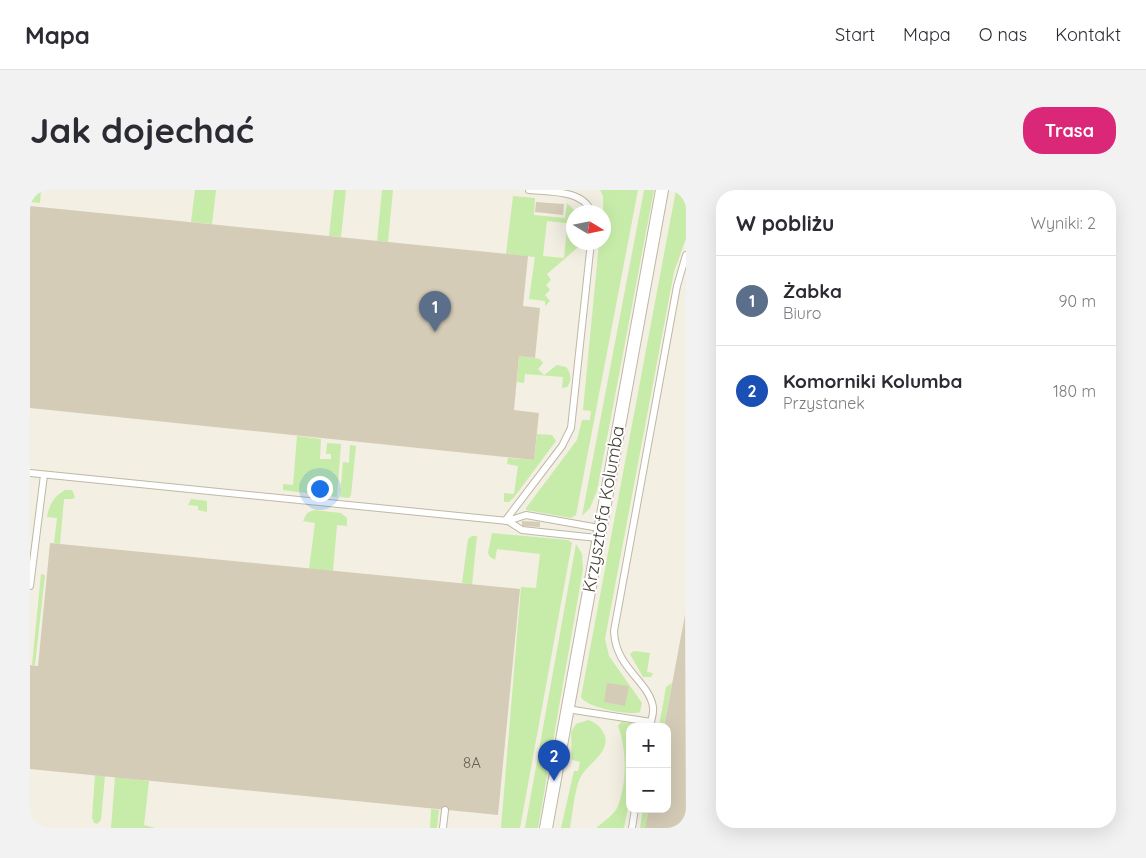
<!DOCTYPE html>
<html lang="pl">
<meta charset="utf-8">
<style>
body{margin:0;font-family:Quicksand,sans-serif;background:#f2f2f3;color:#2b2b33}
.controls{position:absolute;right:15px;bottom:15px;display:grid;overflow:hidden;border-radius:10px;box-shadow:0 5px 20px #0002}
.controls button{width:45px;height:45px;display:grid;place-items:center;padding:0;border:0;border-bottom:1px solid #e1e1e2;background:#fff;color:#2b2b33;font:25px sans-serif}
.compass{position:absolute;left:536px;top:15px;width:45px;height:45px;border-radius:50%;background:#fff;box-shadow:0 5px 20px #0002;rotate:100deg}
.you{position:absolute;left:289px;top:298px;width:18px;height:18px;margin:-12px;border:4px solid #fff;border-radius:50%;background:#1a73e8;box-shadow:0 0 0 8px #1a73e833}
.badge{display:grid;place-items:center;width:32px;height:32px;border-radius:50%;background:#db2777;color:#fff;font-size:16px;font-weight:700}
.pin{position:absolute;translate:-50% -41px;filter:drop-shadow(0 1px 2px #0008)}
.pin::after{content:'';position:absolute;top:26px;width:18px;height:15px;background:inherit;clip-path:polygon(0 0,100% 0,50% 100%)}
.list{margin:0;padding:0;list-style:none}
h2{display:flex;justify-content:space-between;align-items:center;height:65px;margin:0;padding:0 20px;font-size:21px}
h2 small{font-size:16px;font-weight:400;color:#7c7c81}
.list li{display:grid;grid-template-columns:32px 1fr auto;gap:15px;align-items:center;box-sizing:border-box;height:90px;padding:0 20px;border-top:1px solid #e1e1e2}
.list b{display:block;font-size:19px;white-space:nowrap}
.list p{margin:0;font-size:16px;white-space:nowrap;color:#7c7c81}
.list em{font-size:16px;font-style:normal;color:#7c7c81}
.map{position:relative;flex:none;width:656px;height:638px;overflow:hidden;border-radius:20px}
header{display:flex;align-items:center;gap:30px;box-sizing:border-box;height:70px;padding:0 25px;background:#fff;border-bottom:1px solid #e1e1e2}
header strong{font-size:24px}
nav{display:flex;gap:28px;margin-inline-start:auto;font-size:18px}
.intro{display:flex;align-items:center;justify-content:space-between;box-sizing:border-box;height:120px;padding:0 30px}
h1{margin:0;font-size:35px}
.button{padding:12px 22px;border-radius:20px;background:#db2777;color:#fff;font-size:18px;font-weight:700}
main{display:flex;gap:30px;padding:0 30px}
aside{flex:1;background:#fff;border-radius:20px;box-shadow:0 5px 20px #0002}
.map>svg:first-child{display:block}
.green{fill:#c7eba8}
.building{fill:#d5ccb7}
.lines{fill:none;stroke-linecap:round;stroke-linejoin:round}
.lane-casing{stroke:#bfb8a5;stroke-width:8}
.street-casing{stroke:#bfb8a5;stroke-width:14}
.lane{stroke:#fff;stroke-width:6}
.street{stroke:#fff;stroke-width:12}
.labels{text-anchor:middle;dominant-baseline:central;stroke-width:4;stroke-linejoin:round;paint-order:stroke}
.number-label{font-size:15px;fill:#696254}
.street-label{font-size:18px;fill:#453f33;stroke:#fff}
</style>
<header>
<strong>Mapa</strong>
<nav><a>Start</a><a>Mapa</a><a>O nas</a><a>Kontakt</a></nav>
</header>
<div class="intro"><h1>Jak dojechać</h1><a class="button">Trasa</a></div>
<main>
<div class="map">
<svg width="656" height="638" viewBox="0 0 656 638">
<rect width="100%" height="100%" fill="#f3efe3"/>
<path class="green" d="M0,0H11L10,13L0,12Z
M165,0H186L182,34L161,32Z
M304,0H316L311,47L299,46Z
M352,0H363L358,52L347,51Z
M570,0H608L546,325L541,328L496,320V318L547,250L552,230H560L561,221L553,220L569,53L574,52L573,6Z
M614,0H624L623,5L567,301L560,318L552,326Z
M646,0H656V48L644,82L575,449L579,466L612,513L610,522C599,526 555,517 551,507Z
M483,6L505,8L504,25L535,28L537,13L546,22H544L543,34L517,31L513,66L534,68L537,38L543,39L544,52L553,53L517,84L521,90L516,95L520,100L515,105L520,111L515,116V111L499,109L505,67L476,64Z
M489,166L510,169L513,173L508,179L514,185L527,175L536,177C541,182 542,191 537,197L532,198L533,187L495,184L494,193L487,192Z
M507,244L522,245L526,251L485,306L479,312H474V303L484,304L488,276L477,274L478,268L504,270Z
M267,246L291,249L290,269H301V264H296L297,253L311,254L307,307L253,300V294L263,295Z
M320,255L326,256L321,305L319,308L310,307L313,272L319,273Z
M35,300H42L45,307L43,309H34L30,354L24,353L27,328L17,327C19,315 24,306 35,300Z
M161,309L177,311V322L168,320V316L158,315Z
M284,320L311,323L317,328V336L307,335L303,381L279,379L285,333L273,331L277,323Z
M462,343L538,350L542,353L490,638H471L491,397L506,398L510,364L467,359L465,370L460,367L458,363Z
M442,346H447L442,395L432,393L438,349Z
M546,354L552,364L553,379L508,638H495Z
M11,384L15,385L5,475H2Z
M604,461L620,463L617,482L623,483L621,487H613L600,464Z
M642,493L634,537H629L636,497Z
M558,530C564,532 570,536 573,542C584,561 557,573 550,588C544,602 543,622 540,638H531L544,581H548L550,572L542,570L541,542L546,534Z
M591,532L601,533L607,537H600V606L594,638H566C573,632 585,624 588,616C597,592 597,560 588,536Z
M65,585L75,586L71,630L67,634L64,633L62,628Z
M85,587L119,591L114,635L125,638H81Z
M401,619L409,620L407,638H400Z
M613,619H619L615,638H610Z"/>
<path class="building" d="M506,12L534,14L533,25L505,22Z
M0,16L498,66L493,116L510,118L505,168L489,166L484,220L509,223L504,270L0,218Z
M492,331L510,332V337L492,336Z
M20,353L490,399L468,625L0,579V475L8,476Z
M655,425L656,638H615L619,619H637V537H634Z
M577,493L599,496L595,516L574,512Z"/>
<g class="lines">
<g class="lane-casing">
<path id="lane" d="M499,0C520,2 554,0 561,22
M0,283L478,331L496,325L569,338
M475,331L532,256L541,238L561,52
M478,331L492,340L567,348
M0,396L14,285
M537,519L621,532
M620,537C621,530 624,524 623,517C619,491 585,478 584,441L647,96L656,65
M413,638L415,620
M602,638L605,619"/>
</g>
<g class="street-casing">
<path id="street" d="M516,638L632,0"/>
</g>
<use href="#lane" class="lane"/>
<use href="#street" class="street"/>
</g>
<g class="labels">
<g class="number-label">
<text x="442" y="572">8A</text>
</g>
<g class="street-label">
<text transform="translate(573 319) rotate(-80)">Krzysztofa Kolumba</text>
</g>
</g>
</svg>
<div class="controls">
<button>+</button>
<button>−</button>
</div>
<svg class="compass" viewBox="-18 -18 36 36"><path d="M0-13l5 13h-10z" fill="#e53935"/><path d="M0 13l5-13h-10z" fill="#7c7c81"/></svg>
<div class="you"></div>
<div class="pin badge" style="left:405px;top:142px;background:#5c6f8a">1</div>
<div class="pin badge" style="left:524px;top:591px;background:#1a4fb4">2</div>
</div>
<aside>
<h2>W pobliżu<small>Wyniki: 2</small></h2>
<ul class="list">
<li><span class="badge" style="background:#5c6f8a">1</span><div><b>Żabka</b><p>Biuro</p></div><em>90 m</em></li>
<li><span class="badge" style="background:#1a4fb4">2</span><div><b>Komorniki Kolumba</b><p>Przystanek</p></div><em>180 m</em></li>
</ul>
</aside>
</main>
